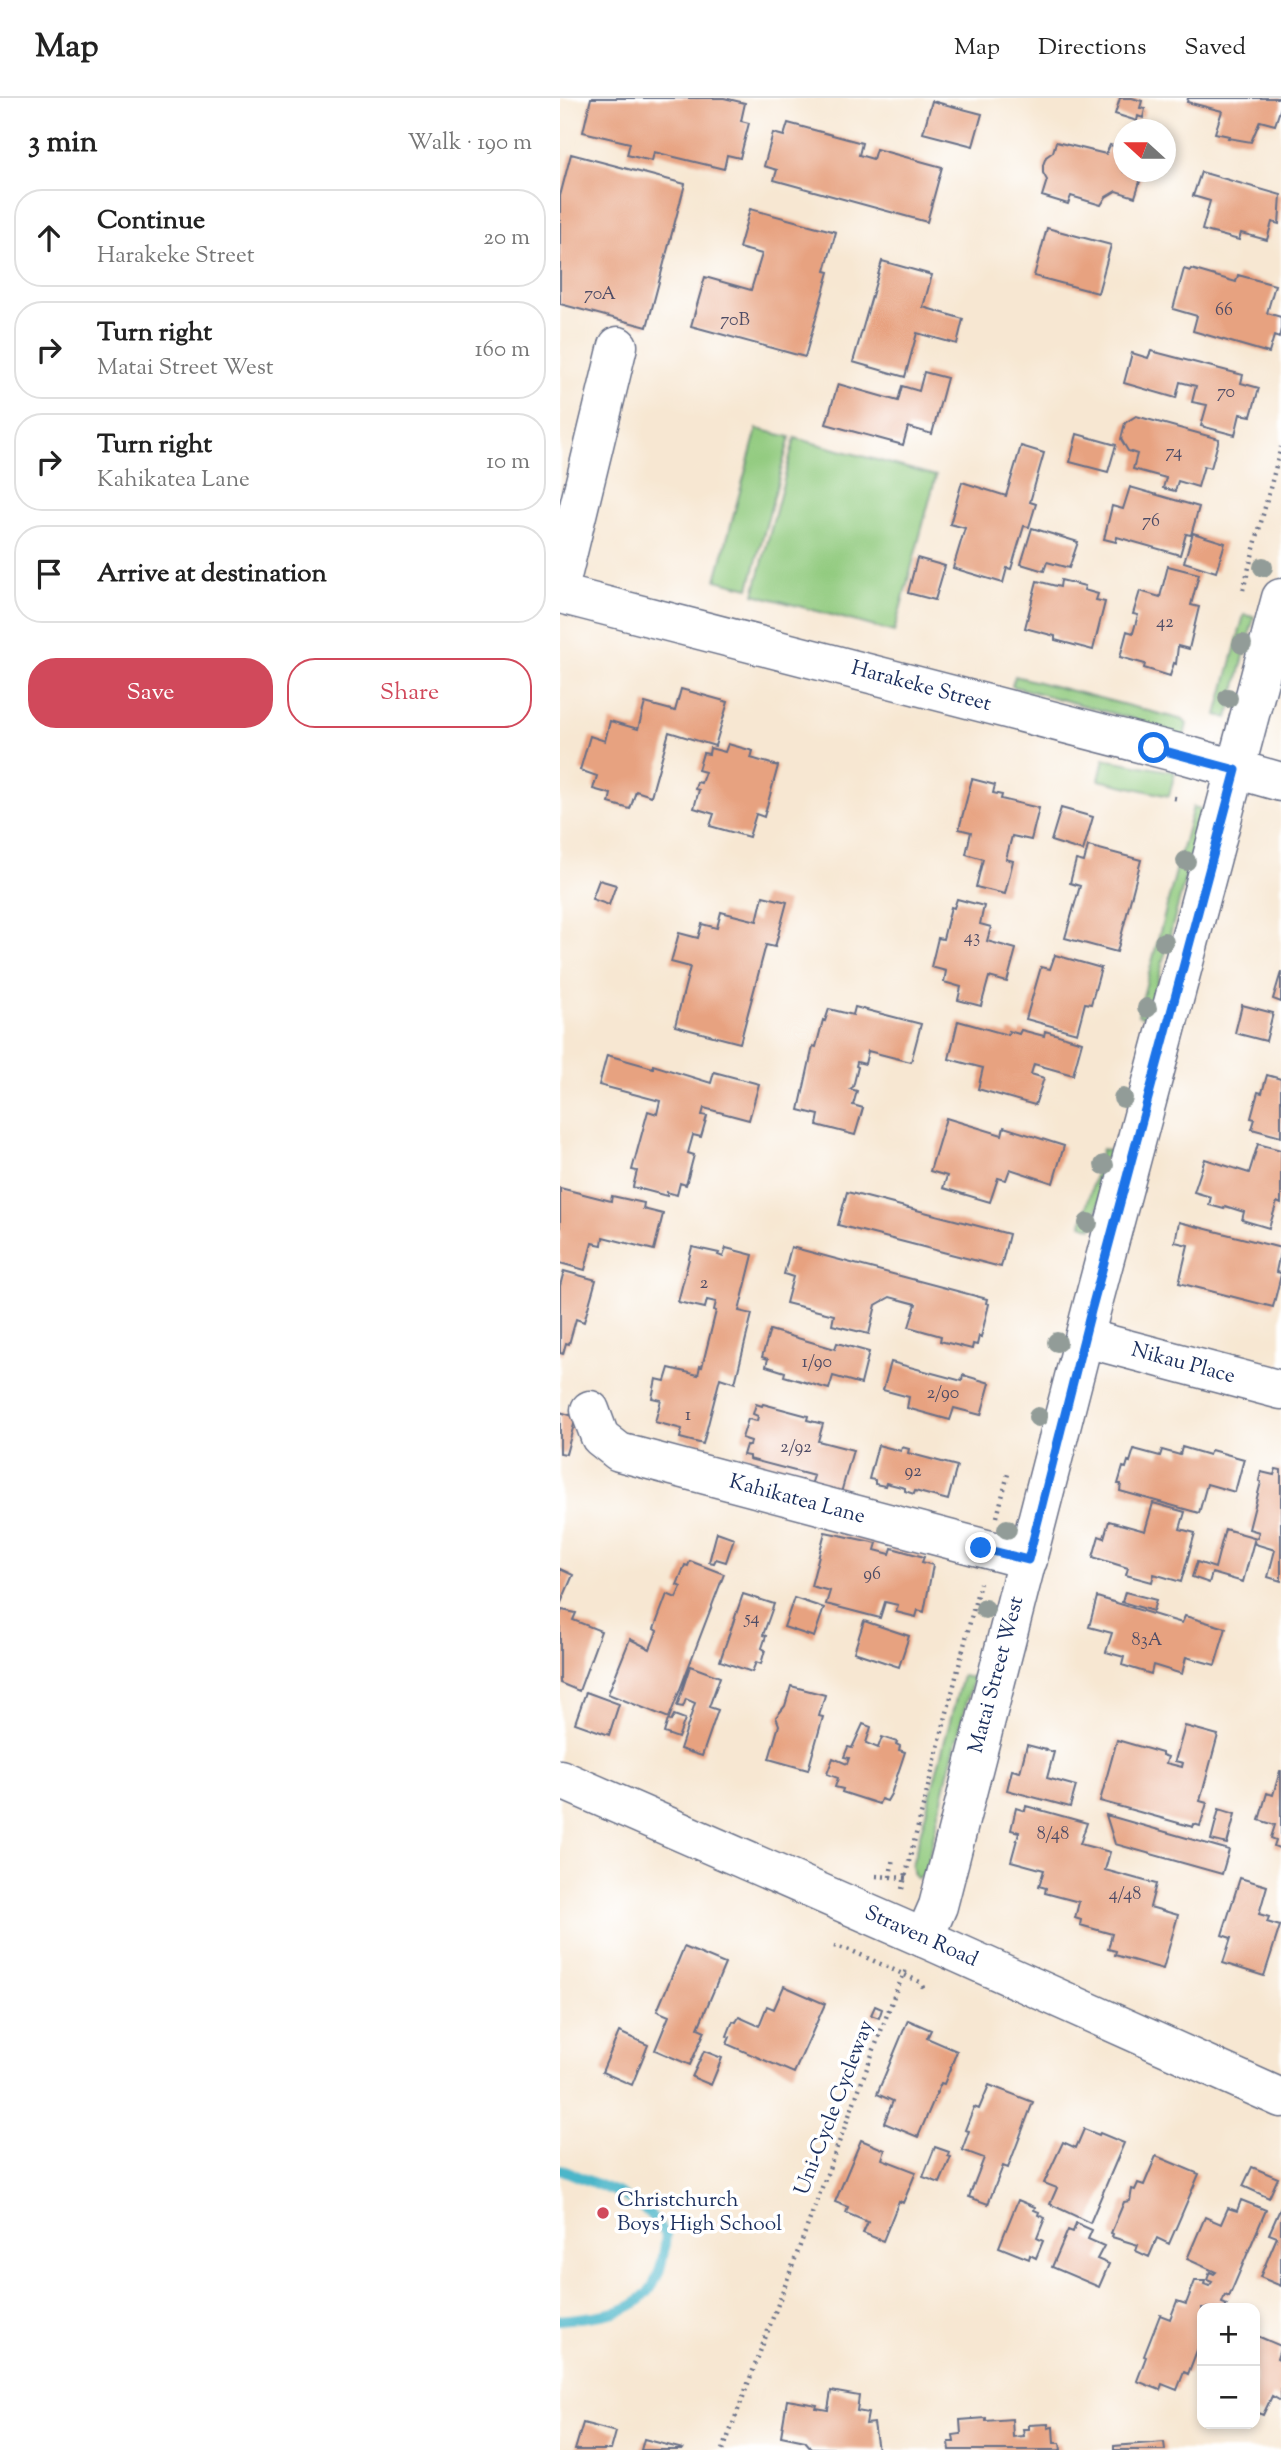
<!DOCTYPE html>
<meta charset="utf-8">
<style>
body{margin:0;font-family:"Sorts Mill Goudy",serif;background:#f2f2f2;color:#222}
.controls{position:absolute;right:21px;bottom:21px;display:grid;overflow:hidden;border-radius:14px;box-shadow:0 4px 10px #0003}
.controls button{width:63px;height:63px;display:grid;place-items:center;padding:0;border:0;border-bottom:2px solid #e0e0e0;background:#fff;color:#222;font:35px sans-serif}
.compass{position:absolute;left:553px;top:21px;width:63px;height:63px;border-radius:50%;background:#fff;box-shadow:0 4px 10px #0003;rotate:291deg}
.stop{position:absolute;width:21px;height:21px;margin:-16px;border:5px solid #1a73e8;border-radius:50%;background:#fff}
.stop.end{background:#1a73e8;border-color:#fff;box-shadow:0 2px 7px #0008}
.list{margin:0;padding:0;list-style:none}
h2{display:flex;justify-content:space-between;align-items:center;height:91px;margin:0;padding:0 28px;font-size:30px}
h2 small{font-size:23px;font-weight:400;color:#767676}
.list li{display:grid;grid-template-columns:46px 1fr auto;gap:21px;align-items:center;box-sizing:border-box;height:98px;margin:0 14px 14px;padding:0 14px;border:2px solid #e0e0e0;border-radius:28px}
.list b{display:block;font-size:26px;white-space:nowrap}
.list p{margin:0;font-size:23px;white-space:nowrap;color:#767676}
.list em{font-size:23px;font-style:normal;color:#767676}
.actions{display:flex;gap:14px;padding:21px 28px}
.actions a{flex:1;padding:16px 0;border:2px solid #d1495b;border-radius:28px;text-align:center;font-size:24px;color:#d1495b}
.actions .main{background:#d1495b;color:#fff}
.icon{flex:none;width:38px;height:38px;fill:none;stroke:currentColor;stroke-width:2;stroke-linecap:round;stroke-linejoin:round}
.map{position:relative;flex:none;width:721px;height:2352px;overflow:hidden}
header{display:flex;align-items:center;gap:42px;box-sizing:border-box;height:98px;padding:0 35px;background:#fff;border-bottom:2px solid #e0e0e0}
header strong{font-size:33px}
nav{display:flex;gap:38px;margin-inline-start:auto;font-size:24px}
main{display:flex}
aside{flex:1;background:#fff}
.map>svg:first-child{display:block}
.green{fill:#92cb7f;stroke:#567d6e;stroke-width:2}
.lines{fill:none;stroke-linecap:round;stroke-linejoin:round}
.stream{stroke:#4cb6c9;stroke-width:10}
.building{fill:#e7a280}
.minor-casing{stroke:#686f87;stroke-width:41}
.major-casing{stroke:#686f87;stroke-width:41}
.path{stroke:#686f87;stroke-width:4.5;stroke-dasharray:2 5;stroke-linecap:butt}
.minor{stroke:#fff;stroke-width:38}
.major{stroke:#fff;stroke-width:38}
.tree{fill:#929c98}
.route{stroke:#1a73e8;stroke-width:9}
.poi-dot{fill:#d1495b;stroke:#fff;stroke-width:2.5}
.labels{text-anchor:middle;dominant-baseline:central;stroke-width:7;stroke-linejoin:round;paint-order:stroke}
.number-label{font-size:18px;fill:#4e4c66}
.street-label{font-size:21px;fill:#1b2f5e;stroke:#fff}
.poi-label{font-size:21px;fill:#1b2f5e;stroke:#fff;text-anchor:start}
</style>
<header>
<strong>Map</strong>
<nav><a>Map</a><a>Directions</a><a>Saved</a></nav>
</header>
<main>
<aside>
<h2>3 min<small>Walk · 190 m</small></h2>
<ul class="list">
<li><svg class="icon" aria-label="ahead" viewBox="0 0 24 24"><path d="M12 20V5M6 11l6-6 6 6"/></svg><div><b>Continue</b><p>Harakeke Street</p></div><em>20 m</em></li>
<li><svg class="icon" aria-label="right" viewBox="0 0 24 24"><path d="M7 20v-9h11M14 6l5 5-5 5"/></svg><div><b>Turn right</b><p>Matai Street West</p></div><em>160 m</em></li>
<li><svg class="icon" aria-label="right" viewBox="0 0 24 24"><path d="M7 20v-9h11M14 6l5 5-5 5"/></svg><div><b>Turn right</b><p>Kahikatea Lane</p></div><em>10 m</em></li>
<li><svg class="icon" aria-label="arrive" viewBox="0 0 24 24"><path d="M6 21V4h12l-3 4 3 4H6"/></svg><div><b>Arrive at destination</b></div></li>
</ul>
<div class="actions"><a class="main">Save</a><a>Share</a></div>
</aside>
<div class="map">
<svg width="721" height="2352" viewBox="0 0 721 2352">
<rect width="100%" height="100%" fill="#fff"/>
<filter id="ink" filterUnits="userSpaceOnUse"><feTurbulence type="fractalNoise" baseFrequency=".0143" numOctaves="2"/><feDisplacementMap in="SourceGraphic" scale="14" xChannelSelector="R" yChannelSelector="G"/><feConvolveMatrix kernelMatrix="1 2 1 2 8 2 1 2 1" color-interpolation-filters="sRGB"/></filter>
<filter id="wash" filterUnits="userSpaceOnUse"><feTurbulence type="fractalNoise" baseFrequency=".00686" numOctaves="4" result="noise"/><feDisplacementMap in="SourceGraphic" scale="28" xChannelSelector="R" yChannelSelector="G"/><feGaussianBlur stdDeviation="1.57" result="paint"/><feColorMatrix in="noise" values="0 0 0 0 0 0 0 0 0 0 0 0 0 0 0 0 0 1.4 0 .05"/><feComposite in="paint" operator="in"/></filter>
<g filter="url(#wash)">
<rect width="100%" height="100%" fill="#f7e7d2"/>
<path class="green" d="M197,331L230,339L189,490L156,482Z
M235,340L376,378L334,534L194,496Z
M684,517L694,519L668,620L657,617Z
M455,578L623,622L627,626L624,639L599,632L584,624L452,588Z
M544,661L615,674L609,698L539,682Z
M633,709L648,713L644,729L633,750L588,920L578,917Z
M542,1051L553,1054L532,1130L522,1126Z
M402,1578L413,1580L388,1675L365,1776L357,1780L354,1778L352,1767Z"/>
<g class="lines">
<path class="stream" d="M0,2071L61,2096L88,2114L106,2136C100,2213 66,2215 0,2222"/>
</g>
<g id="blocks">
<path class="building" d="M31,0H164L185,5L181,23L189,25L180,60L167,57L164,71L94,54L92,63L67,57L70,45L23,34Z
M560,0H572L582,3L580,10L585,11L583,20L578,18L577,23L555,16Z
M628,0H721V9L715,27L700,23L691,44L668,40L669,38L655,35L662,13L627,4Z
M372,3L422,16L413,48L363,35Z
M228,25L302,45L299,57L313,61L316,51L382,69L367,124L214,82L217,72L204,68L213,35L224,38Z
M496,44L546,56L550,47L564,51V74H583L575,99L556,93L546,99L541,107L511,98L508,106L482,98L487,82L483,75V67L486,59L493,54Z
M11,56L125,86L87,229L0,206V98Z
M641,74L721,97L719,126L712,124L707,142L681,135L679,142L642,132L650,103L633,98Z
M190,111L276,134L265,173L269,174L245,259L131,228L145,179L191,192L202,156L179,150Z
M487,130L551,147L538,195L474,178Z
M322,163L372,177L363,209L403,221L397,246L357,235L345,279L293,264Z
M624,171L630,173L631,171L676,184L678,177L715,187L707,215L721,219V231L719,240L714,238L709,255L633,233L637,218L613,211Z
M591,253L683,277L681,285L699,290L691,318L680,316L675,337L641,328L647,307L632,304L636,288L620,284L616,300L564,285L572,255L588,260Z
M364,274L387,280L372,336L348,329L343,347L266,326L278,286L338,303L342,288L359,293Z
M576,318L659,341L651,370L644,368L638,389L618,383L615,393L603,390L606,380L573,371L577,356L568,353L561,341L565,325Z
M517,336L556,347L548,374L510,364Z
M461,348L484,355L470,404L476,406L469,429L464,428L451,471L447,470L443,485L393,470L405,430L390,426L402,384L446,398Z
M570,389L639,409L631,437L626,436L620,457L557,439L556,444L544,441L552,408L563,411Z
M472,430L518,444L509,470L487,464L484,473L461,466Z
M633,435L665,445L656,474L624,464Z
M357,460L385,468L375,502L348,495Z
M608,468L639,476L631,507L639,509L629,551L618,548L616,566L614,565L610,578L584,570L585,566L560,559L567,533L573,535L578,517L573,516L580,493L600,499Z
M501,482L525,488L524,492L538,496L536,502L545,504L533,552L495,542V538L465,530L477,483L500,489Z
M121,591L168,604L155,648L109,634L91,698L76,693L70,711L49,705L51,696L33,691L37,678L20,672L30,638L45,643L50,623L78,631L85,605L115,613Z
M168,646L193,653L191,660L218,668L204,719L196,716L189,739L150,728L154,716L134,710L139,692L135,691L137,684L141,685L145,674L138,672L143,655L149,656L150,650L165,654Z
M412,681L435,687L433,695L442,697L441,701L479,710L471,742L452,738L446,761L453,763L445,796L416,789L423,761L406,756L411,734L399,731Z
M501,710L533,719L523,753L491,743Z
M528,748L581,762L557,854L505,840L520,788L510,785L516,762L524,764Z
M39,782L56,787L49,807L32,801Z
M203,798L227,804L215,849L206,847L180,945L115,928L130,869L111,864L119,835L138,840L142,826L157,830L161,814L197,823Z
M397,801L424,808L420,826L431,829L427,843L456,851L447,884L429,879L421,908L398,902L401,889L384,884L386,873L371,869L378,840L383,841L391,809L394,810Z
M495,857L541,870L531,906L525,905L517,935L466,921L481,869L490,871Z
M721,874V904L713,901Z
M682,907L713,915L706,943L675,935Z
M295,909L361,926L351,964L308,953L305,966L297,964L296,968L298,969L293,989L290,991L297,993L293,1007L303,1010L295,1037L257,1027L259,1017L239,1012L253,948L256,949L263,922L265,923L269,911L293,917Z
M398,923L448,937L449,933L459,936L461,932L484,938L485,933L522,944L513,977L474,966L471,976L484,980L475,1007L418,991L423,970L389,961Z
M47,957L93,970V967L151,985L154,974L199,986L189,1022L144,1010L142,1017L147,1018L141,1039L133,1037L128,1055L134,1057L126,1087L120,1085L117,1097L107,1094V1098L73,1089L77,1073L72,1072L88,1013L97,1016L100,1003L39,987Z
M707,977L721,981V1039L692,1031L695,1021L691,1020L698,994L702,995Z
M386,1020L442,1037L444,1029L504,1048L493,1085L450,1071L446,1082L438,1080L430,1104L383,1090L387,1078L370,1073Z
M698,1046L721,1052V1106L717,1104L709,1130L682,1122L684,1114L665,1108L664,1111L649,1107L651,1099L634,1094L645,1061L689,1075Z
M0,1090L51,1103L52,1098L84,1105L83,1111L103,1116L94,1152L43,1139L42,1147L32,1145L25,1172L0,1165Z
M287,1094L449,1136L441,1169L278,1127Z
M619,1124L721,1150L716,1174L721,1175V1177L713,1209L619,1185L628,1147L615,1144Z
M132,1149L159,1155L158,1157L163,1159L166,1150L193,1157L179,1213L192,1216L175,1285L160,1280L143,1346L120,1340L122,1331L95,1324L101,1302L92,1300L96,1281L105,1283L109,1270L138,1277L140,1268L142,1269L156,1213L154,1212L156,1204L147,1202L145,1210L118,1204Z
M231,1149L427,1201L426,1205L429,1206L421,1239L419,1238L417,1247L413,1246L412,1251L380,1243L381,1238L349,1229L356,1206L330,1199L316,1207L309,1236L272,1227L274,1217L226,1205L233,1179L224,1176Z
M4,1173L36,1182L24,1224L16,1221L9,1246L6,1245L3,1256L0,1255V1188Z
M210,1232L275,1251L277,1245L309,1254L301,1286L273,1278L269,1291L224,1278L225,1274L206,1268L208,1261L202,1259Z
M331,1264L402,1283L403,1277L430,1285L421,1317L394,1310L390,1322L347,1310L349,1299L323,1292Z
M196,1306L202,1308L203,1306L248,1318L247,1322L263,1326L258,1343L293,1352L281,1395L251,1387L254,1378L189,1361V1358L183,1357L186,1347L190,1348L191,1343L182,1340L188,1321L197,1323L198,1318L193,1316Z
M0,1314L16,1319L6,1356L0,1355Z
M318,1347L341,1353L342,1349L349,1351L348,1355L397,1368L388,1402L355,1393L354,1396L345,1393V1390L326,1385L325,1388L315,1386V1382L309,1381Z
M622,1349L649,1357L651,1352L684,1361L675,1394L647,1386L639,1415L560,1393L561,1386H558L563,1369L566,1370L568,1363L570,1364L574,1351L600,1358L602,1352L620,1357Z
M716,1371L721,1372V1483L708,1479L715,1452L695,1446L694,1443L683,1484L652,1475L649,1485L632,1479L637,1464L655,1470L665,1431L697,1440L699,1434L689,1431L701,1384L699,1383L701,1374L714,1377Z
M593,1405L625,1414L620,1431L635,1435L621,1484L594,1476L592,1484L566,1477L568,1470L533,1459L539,1438L544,1440L549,1423L585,1433Z
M157,1434L174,1440L166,1464L156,1461L154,1465L149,1464Z
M265,1434L317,1445L315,1452L330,1456L332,1450L364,1459L362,1464L373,1467L364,1514L358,1512L356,1519L336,1514L338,1507L325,1504L320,1520L266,1506L270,1493L251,1488Z
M130,1463L164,1476L109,1620L48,1596L70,1541L90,1551L97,1533L94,1531L107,1496L116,1500L121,1489L117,1487L125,1467L128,1468Z
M0,1471L13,1477L0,1507Z
M565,1494L596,1502L593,1513L562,1504Z
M183,1496L214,1506L203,1537L206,1538L202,1550L205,1552L201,1566L196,1564L192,1574L160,1563Z
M537,1499L622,1525L625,1518L666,1530L655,1567L626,1559L622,1576L593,1567L591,1576L562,1567L564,1559L546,1554L552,1535L529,1529Z
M234,1500L264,1510L254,1539L224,1529Z
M2,1512L16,1515L13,1522L41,1533L19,1593L0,1585V1517Z
M304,1523L349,1538L339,1569L294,1554Z
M130,1568L160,1579L149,1609L158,1612L142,1658L120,1651L135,1605L126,1601L123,1609L117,1608Z
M231,1588L265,1597L259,1618L263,1619L248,1672L209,1661L219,1627L216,1619L225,1608Z
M26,1594L59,1606L49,1637L15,1625Z
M114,1617L125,1621L118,1640L104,1635L108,1622L111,1623Z
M303,1626L311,1629L306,1645L318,1650L322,1639L337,1644L336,1646L340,1648L339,1652L345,1654L331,1696L327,1703L321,1701L319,1706L282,1694L283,1691L275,1689L278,1680L267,1676L273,1660L287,1666L289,1660L284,1659L288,1649L292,1650Z
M625,1628L658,1637L640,1703L647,1705L640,1728L634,1726L633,1729L540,1703L557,1642L602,1655V1657L608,1659L606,1665L622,1669L623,1665L615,1663Z
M467,1647L494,1654L487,1680L516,1688L510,1709L447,1692L452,1672L460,1674Z
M720,1673H721V1751L714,1748L716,1742L711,1740L715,1727L699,1722L707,1695L713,1697Z
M466,1708L527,1725L520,1746L550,1754L545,1772L596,1786L590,1809L618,1817L603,1871L555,1857L556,1853L548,1851L552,1836L520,1827L521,1822L515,1820L519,1804L485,1795L486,1790L479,1788L484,1772L451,1763L459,1734L451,1732L456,1710L465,1713Z
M659,1711L675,1716L667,1746L651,1742Z
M546,1717L669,1752L662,1776L555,1746Z
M680,1780L707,1788L699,1816L709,1819L707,1824L720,1828L704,1878L663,1865L671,1840L662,1837Z
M124,1849L165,1866L138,1930L145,1933L130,1967L95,1952L109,1918L97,1913Z
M224,1888L265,1906L234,1975L167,1946L170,1939L167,1938L173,1923L176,1924L179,1919L199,1928L207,1908L214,1911Z
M315,1908L322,1911L319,1920L311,1917Z
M348,1922L371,1932L367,1940L397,1953L384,1986L381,1985L358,2039L324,2025L333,2003L317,1996Z
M59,1934L88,1947L72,1987L42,1974Z
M144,1953L162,1960L151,1987L132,1979Z
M429,1987L473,2004L448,2070L443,2068L428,2106L409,2099L424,2060L402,2052L409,2033L405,2032L414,2009L419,2011Z
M524,2031L539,2037L540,2035L564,2045L530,2125L490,2106L497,2090L484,2085L503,2044L516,2050Z
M301,2042L325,2052L322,2061L356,2074L343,2105L339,2103L323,2143L303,2135L308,2124L286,2115L288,2109L275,2104Z
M375,2049L389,2054L388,2058L391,2059L380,2085L363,2079Z
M596,2058L639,2076L609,2146L597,2140L589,2159L576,2153L578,2147L552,2139L553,2136L551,2135L564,2104L570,2103L572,2091L575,2092L578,2085L584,2087Z
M692,2069L718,2080L709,2100L683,2088Z
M458,2102L475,2109L474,2112L479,2114L478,2117L485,2120L477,2140L483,2143L476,2160L470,2157L469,2161L439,2149Z
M681,2102L706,2112L669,2199L665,2197L662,2205L667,2207L665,2210H642V2239L628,2276L624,2274L617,2292L602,2286L600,2292L577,2283L586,2259L584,2258L600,2217L610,2221L617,2203L626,2206L635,2183H645L644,2186L649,2188L652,2184L647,2182L650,2174L654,2176L656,2174L627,2161L645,2119L661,2126L668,2110L677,2113Z
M721,2109V2188L700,2179L717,2139L709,2136Z
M516,2125L532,2132L528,2141L544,2148L537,2161L549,2166L539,2189L492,2169L508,2132L513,2134Z
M695,2237L721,2248L717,2261L721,2263V2303L712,2298L703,2317L695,2314Z
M271,2293L299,2298L297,2313L308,2315L306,2326L314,2325L318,2352L251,2350L245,2343L221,2338L227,2302L257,2307L256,2310L268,2312Z
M426,2320V2323L452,2321L453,2339L464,2338L463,2331H469V2327L488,2326V2330L493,2329L494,2345H500L501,2352H390L389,2344H394L393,2337L401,2336L400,2322Z
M23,2325L56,2334L51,2352H15Z
M84,2341L123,2351L122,2352H81Z
M604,2344L605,2352H554V2348Z"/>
</g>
</g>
<g filter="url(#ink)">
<use href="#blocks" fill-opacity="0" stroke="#686f87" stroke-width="2"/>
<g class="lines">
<g class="minor-casing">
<path id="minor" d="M0,487L58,248
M0,496L626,657L721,684
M525,1240L721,1292
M30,1312L40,1339L59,1354L468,1462
M364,1840L378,1808L531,1213L721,500"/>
</g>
<g class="major-casing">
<path id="major" d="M0,1681L373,1844L721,2000"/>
</g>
<path class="path" d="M683,492L721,349
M614,700L620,701
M437,1419L448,1376
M316,1778L346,1780
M330,1779L333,1759
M342,1791L420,1485
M274,1848L290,1852L360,1884L365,1893
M163,2352L336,1893L346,1872"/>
<use href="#minor" class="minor"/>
<use href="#major" class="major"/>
</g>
<g class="tree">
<circle cx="703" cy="469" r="10"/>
<circle cx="682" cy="546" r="10"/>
<circle cx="668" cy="600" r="10"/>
<circle cx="626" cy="763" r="10"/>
<circle cx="604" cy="844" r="10"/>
<circle cx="587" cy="910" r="10"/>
<circle cx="563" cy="1000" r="10"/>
<circle cx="544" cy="1067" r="10"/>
<circle cx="528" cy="1125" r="10"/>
<circle cx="497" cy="1244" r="10"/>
<circle cx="478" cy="1319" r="10"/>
<circle cx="447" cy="1431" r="10"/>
<circle cx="425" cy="1511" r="10"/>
</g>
</g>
<g class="lines" filter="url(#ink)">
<path class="route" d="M421,1450L468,1462L531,1213L676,672L594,650"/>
</g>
<circle class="poi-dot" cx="43" cy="2115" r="7"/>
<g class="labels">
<g class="number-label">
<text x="40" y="197">70A</text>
<text x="664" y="213">66</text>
<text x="175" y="223">70B</text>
<text x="666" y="295">70</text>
<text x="614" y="355">74</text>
<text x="591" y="424">76</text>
<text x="605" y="525">42</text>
<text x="412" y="840">43</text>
<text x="144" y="1186">2</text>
<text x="257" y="1265">1/90</text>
<text x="383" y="1296">2/90</text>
<text x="128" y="1318">1</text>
<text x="236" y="1350">2/92</text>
<text x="353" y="1374">92</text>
<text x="312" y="1477">96</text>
<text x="192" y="1521">54</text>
<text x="587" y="1543">83A</text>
<text x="493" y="1737">8/48</text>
<text x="565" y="1797">4/48</text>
</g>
<g class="street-label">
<text transform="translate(361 589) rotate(15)">Harakeke Street</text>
<text transform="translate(623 1266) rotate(15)">Nikau Place</text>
<text transform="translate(237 1402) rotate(15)">Kahikatea Lane</text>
<text transform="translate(437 1577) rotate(-75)">Matai Street West</text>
<text transform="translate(361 1839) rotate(24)">Straven Road</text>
<text transform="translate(275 2010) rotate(-69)">Uni-Cycle Cycleway</text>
</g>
<g class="poi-label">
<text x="57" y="2103">Christchurch<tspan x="57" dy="24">Boys' High School</tspan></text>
</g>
</g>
</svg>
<div class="controls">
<button>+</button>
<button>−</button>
</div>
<svg class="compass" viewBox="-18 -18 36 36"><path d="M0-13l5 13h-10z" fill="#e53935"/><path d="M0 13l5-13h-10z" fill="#767676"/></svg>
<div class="stop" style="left:594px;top:650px"></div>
<div class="stop end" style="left:421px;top:1450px"></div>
</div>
</main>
